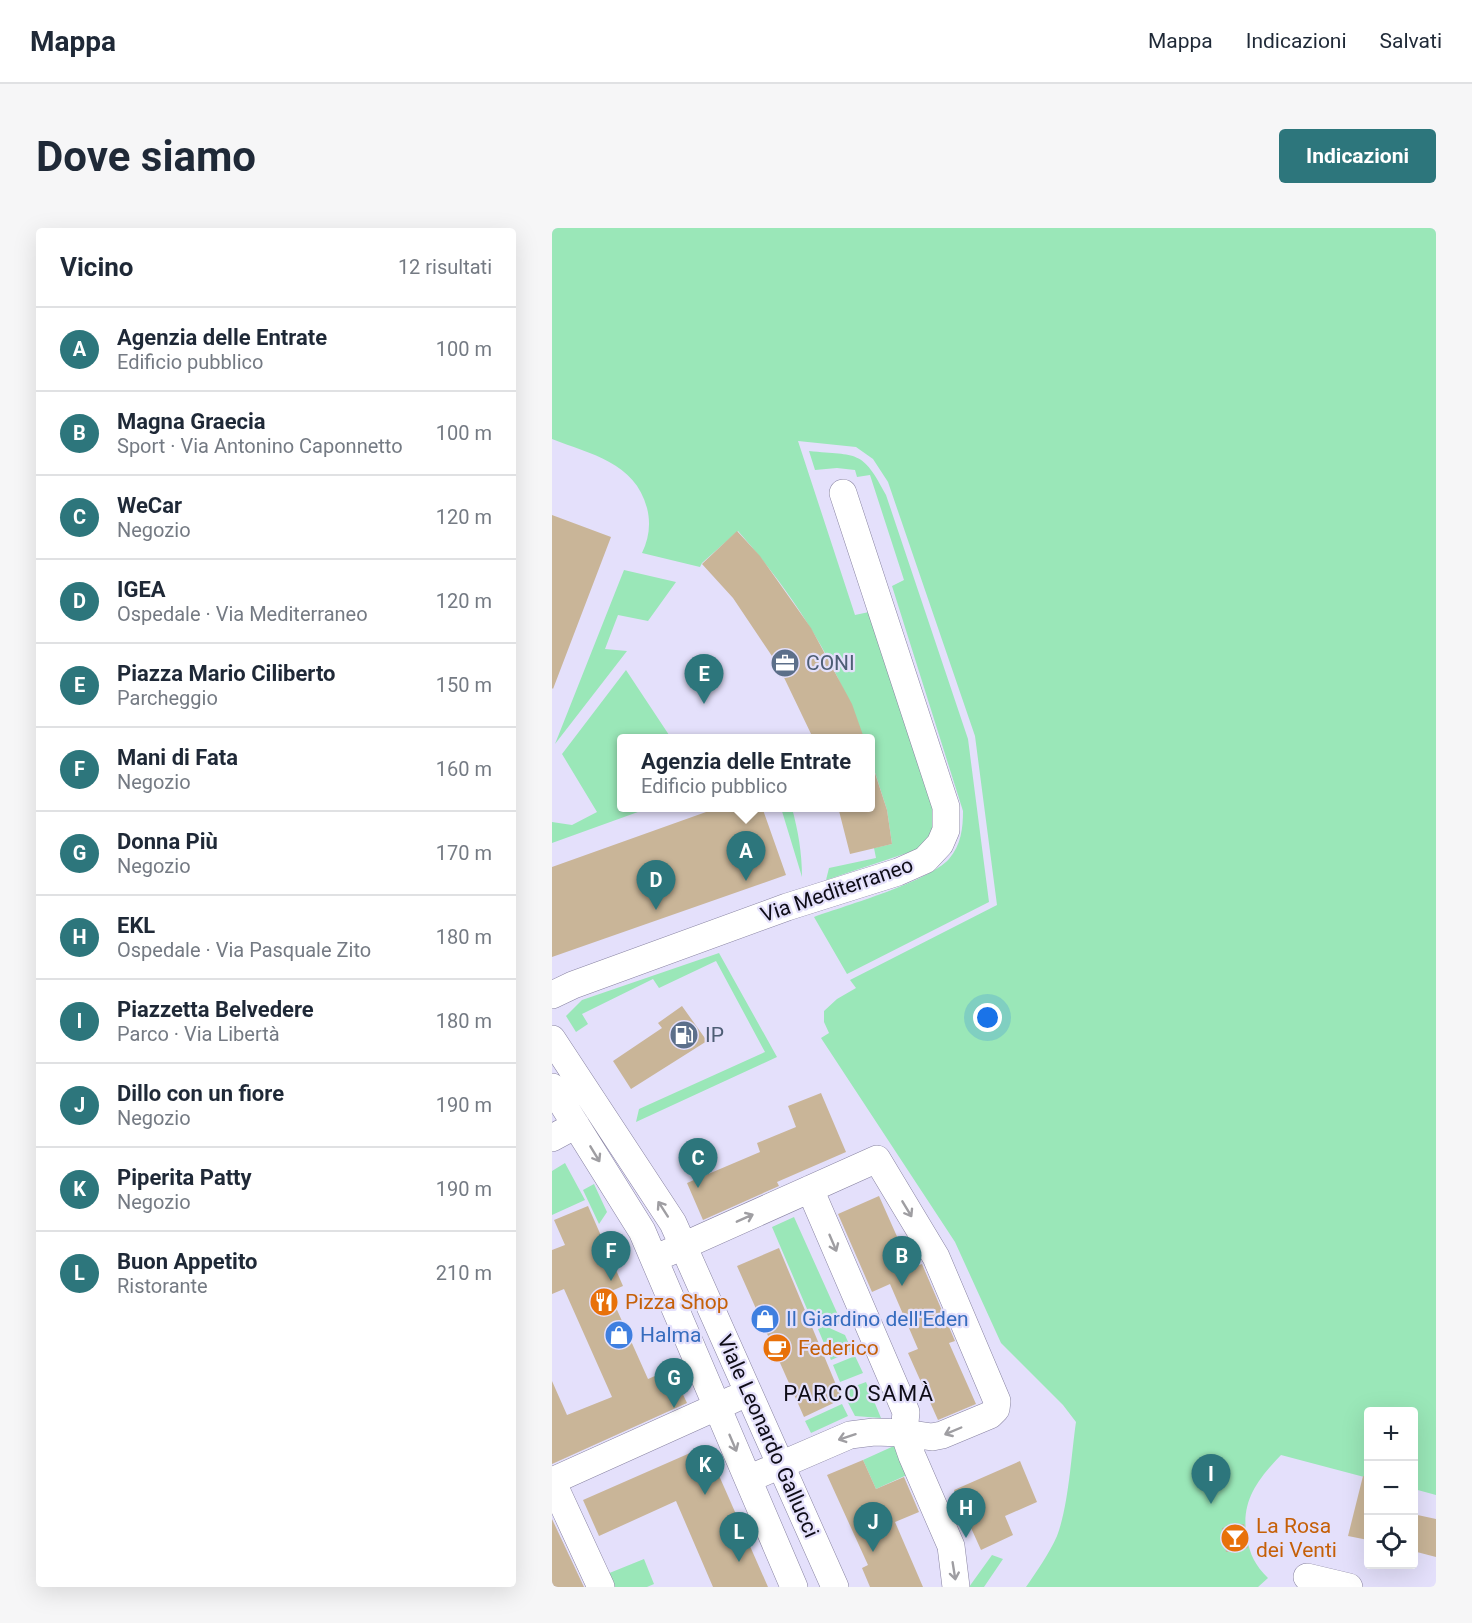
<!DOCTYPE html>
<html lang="it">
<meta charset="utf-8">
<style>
body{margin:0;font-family:Roboto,sans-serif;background:#f6f6f7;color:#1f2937}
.controls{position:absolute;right:18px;bottom:18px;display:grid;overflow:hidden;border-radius:6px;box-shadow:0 6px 24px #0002}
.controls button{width:54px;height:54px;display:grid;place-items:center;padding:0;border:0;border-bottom:2px solid #e0e1e3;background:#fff;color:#1f2937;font:30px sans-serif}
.you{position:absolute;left:436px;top:790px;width:21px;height:21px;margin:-15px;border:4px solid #fff;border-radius:50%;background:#1a73e8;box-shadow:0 0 0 9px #1a73e833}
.badge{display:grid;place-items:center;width:39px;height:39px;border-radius:50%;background:#2d767c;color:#fff;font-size:20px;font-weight:700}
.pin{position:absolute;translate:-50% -50px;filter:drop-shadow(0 2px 3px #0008)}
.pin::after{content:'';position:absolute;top:32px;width:21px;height:18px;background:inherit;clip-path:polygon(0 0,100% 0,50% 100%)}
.popup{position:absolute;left:65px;top:506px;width:258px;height:78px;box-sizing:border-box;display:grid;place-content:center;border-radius:6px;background:#fff;filter:drop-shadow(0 2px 4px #0005);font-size:20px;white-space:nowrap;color:#747a83}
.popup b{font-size:22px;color:#1f2937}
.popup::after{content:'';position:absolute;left:50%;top:100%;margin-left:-12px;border:12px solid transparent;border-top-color:#fff}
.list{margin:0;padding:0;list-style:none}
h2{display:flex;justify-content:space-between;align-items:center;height:78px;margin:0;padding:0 24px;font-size:26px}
h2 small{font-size:20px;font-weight:400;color:#747a83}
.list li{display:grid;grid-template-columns:39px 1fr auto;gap:18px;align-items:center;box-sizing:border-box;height:84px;padding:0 24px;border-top:2px solid #e0e1e3}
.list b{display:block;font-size:22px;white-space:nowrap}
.list p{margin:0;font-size:20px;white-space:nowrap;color:#747a83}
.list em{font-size:20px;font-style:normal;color:#747a83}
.icon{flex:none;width:33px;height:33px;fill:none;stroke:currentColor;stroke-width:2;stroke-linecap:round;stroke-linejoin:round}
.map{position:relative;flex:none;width:884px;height:1359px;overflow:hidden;border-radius:6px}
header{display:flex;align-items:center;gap:36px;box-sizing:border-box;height:84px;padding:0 30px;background:#fff;border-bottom:2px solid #e0e1e3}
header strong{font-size:28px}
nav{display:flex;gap:33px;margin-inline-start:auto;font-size:21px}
.intro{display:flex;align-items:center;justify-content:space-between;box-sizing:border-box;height:144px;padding:0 36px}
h1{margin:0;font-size:42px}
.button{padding:15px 27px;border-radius:6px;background:#2d767c;color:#fff;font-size:21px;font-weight:700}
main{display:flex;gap:36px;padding:0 36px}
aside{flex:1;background:#fff;border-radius:6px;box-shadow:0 6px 24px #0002}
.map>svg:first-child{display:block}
.green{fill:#9ae7b8}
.building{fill:#c9b598}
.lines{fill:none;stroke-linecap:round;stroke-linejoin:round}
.minor-casing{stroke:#8782a1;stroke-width:28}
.minor{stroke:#fff;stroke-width:27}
.oneway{stroke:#9f9ea2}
.labels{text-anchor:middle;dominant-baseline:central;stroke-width:4.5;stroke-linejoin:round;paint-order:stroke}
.service-label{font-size:21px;fill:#4e5e75;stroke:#e4e0fb;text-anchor:start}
.street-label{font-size:21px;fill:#0e0c17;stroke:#e4e0fb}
.food-label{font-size:21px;fill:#c56008;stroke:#e4e0fb;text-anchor:start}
.shop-label{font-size:21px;fill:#366cbe;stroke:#e4e0fb;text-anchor:start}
.neighbourhood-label{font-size:22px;letter-spacing:1.5px;fill:#0e0c17;stroke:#e4e0fb}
</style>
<header>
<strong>Mappa</strong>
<nav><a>Mappa</a><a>Indicazioni</a><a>Salvati</a></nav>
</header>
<div class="intro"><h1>Dove siamo</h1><a class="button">Indicazioni</a></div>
<main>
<aside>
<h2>Vicino<small>12 risultati</small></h2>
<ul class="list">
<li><span class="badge">A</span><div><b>Agenzia delle Entrate</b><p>Edificio pubblico</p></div><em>100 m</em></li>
<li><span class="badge">B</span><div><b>Magna Graecia</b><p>Sport · Via Antonino Caponnetto</p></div><em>100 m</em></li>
<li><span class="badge">C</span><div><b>WeCar</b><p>Negozio</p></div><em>120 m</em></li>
<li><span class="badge">D</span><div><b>IGEA</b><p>Ospedale · Via Mediterraneo</p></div><em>120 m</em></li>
<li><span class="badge">E</span><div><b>Piazza Mario Ciliberto</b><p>Parcheggio</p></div><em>150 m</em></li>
<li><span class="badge">F</span><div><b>Mani di Fata</b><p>Negozio</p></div><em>160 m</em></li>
<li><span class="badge">G</span><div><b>Donna Più</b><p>Negozio</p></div><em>170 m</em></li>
<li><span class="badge">H</span><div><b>EKL</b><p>Ospedale · Via Pasquale Zito</p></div><em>180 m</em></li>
<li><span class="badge">I</span><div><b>Piazzetta Belvedere</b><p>Parco · Via Libertà</p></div><em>180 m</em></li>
<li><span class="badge">J</span><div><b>Dillo con un fiore</b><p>Negozio</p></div><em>190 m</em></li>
<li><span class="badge">K</span><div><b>Piperita Patty</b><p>Negozio</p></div><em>190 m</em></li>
<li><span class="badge">L</span><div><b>Buon Appetito</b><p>Ristorante</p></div><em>210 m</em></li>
</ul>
</aside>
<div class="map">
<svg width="884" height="1359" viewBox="0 0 884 1359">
<rect width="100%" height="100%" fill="#e4e0fb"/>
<path class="green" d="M0,0H884V1267L862,1261V1184H816V1250L729,1227C705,1252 688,1274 695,1310C698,1327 703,1337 716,1350L706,1359H474C485,1343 497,1326 505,1308C517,1276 519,1228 524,1194L511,1177L449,1115L403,1014L269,810L277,805L272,794V783L285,771L304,760L298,752L445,677L423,508L336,254L321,231L304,219L246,213L303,387L317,384L384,591V602L375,615L361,623L274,652L277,640L324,630L322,620L340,616L335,582L319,532L318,510H311C285,434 240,364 186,303L150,335L148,339L90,325C97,310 99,296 95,280C83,234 38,226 0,211Z
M257,223C306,228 310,221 334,267L416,511L437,674L295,746L262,689C295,677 376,654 397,631C409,617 411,600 411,583L340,358L352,352L318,247L305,249L303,242L285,240L263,242Z
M72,342L124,354L96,393L66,387L53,421L75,423L3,516Z
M74,442L119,510H70V580H97L0,615V594L20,597L45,584L10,526Z
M229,580H240C246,603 250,624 250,649Z
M167,725L225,829L84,894L87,881L213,824L164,733L107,760L101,751L30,786L36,796L24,804L14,788L30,772Z
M13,935L33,972L0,987V943Z
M42,956L55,984L47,996L31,962Z
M242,989L291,1098L274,1089L261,1095L220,999Z
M273,1098L293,1107L300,1123L279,1132L266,1101Z
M303,1128L311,1145L288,1154L281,1137Z
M314,1154L329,1190L303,1188L290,1163Z
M290,1176L296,1188L259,1205L253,1193Z
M344,1217L357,1246L324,1261L311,1232Z
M440,1327L451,1331L432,1359H417Z
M92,1331L102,1356L95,1359H60L55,1346Z"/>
<path class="building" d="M0,287L59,309L1,461L0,460Z
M185,303L208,328L259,400L300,476L312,510H261L226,437L181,370L150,336Z
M318,542H322L335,582L340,616L298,626L286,579H318Z
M168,579H210L234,647L0,729V639Z
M130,778L155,813L79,861L61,833L110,800L106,795Z
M269,865L294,924L225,954L227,958L151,992L135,955L208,924L205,915L244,899L236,878Z
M327,968L359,1040L370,1036L403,1113L397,1115L424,1176L386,1192L356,1125L366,1121L338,1056L320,1064L286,986Z
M36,978L71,1058L57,1064L96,1151L119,1141L135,1175L0,1236V1153L15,1187L60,1169L12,1061L0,1066V1022L13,1017L2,992Z
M227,1020L290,1171L252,1189L185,1038Z
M154,1218L216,1359H161L124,1273L47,1308L31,1272Z
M311,1232L324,1261L352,1249L367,1284L343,1294L371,1359H318L310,1340L316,1337L275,1247Z
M468,1233L485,1274L453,1288L461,1307L429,1322L402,1262Z
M811,1248L816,1249V1312L796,1308Z
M861,1286L884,1291V1329L861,1323Z
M0,1291L32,1359H0Z
M692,1296L696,1320L674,1324L670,1300Z"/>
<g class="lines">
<g class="minor-casing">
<path id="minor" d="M0,767L21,757L235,679L346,644L373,632L388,616L394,602V579L291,265
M0,811L121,995L283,1359
M0,859L90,1003L242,1359
M0,910L24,897
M258,961L354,1184L352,1205L360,1228L399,1318L404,1359
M102,1031L325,931L384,1029L445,1173L444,1181L438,1187L390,1207L380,1209L352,1205L322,1204L298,1207L196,1251
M0,1253L182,1171
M0,1253L49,1359
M755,1349L797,1359"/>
</g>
<use href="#minor" class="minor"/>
</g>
<defs><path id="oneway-shaft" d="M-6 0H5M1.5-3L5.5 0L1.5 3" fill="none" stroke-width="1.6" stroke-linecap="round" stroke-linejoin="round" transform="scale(1.5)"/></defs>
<g class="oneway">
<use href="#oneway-shaft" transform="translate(43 926) rotate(59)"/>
<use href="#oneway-shaft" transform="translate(111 981) rotate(-123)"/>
<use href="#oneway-shaft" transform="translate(355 981) rotate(59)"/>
<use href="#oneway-shaft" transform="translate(193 990) rotate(-24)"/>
<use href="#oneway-shaft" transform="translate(281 1015) rotate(67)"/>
<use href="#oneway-shaft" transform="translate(401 1203) rotate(157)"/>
<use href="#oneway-shaft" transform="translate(295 1209) rotate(162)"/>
<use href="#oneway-shaft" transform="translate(181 1215) rotate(67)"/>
<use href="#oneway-shaft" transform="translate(402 1343) rotate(81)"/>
</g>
<defs>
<g id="office-disc" transform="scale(1.5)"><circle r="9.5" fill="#5c6f8a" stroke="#e4e0fb"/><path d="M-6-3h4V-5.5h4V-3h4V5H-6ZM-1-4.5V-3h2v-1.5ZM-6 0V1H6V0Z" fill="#fff"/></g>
<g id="fuel-disc" transform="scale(1.5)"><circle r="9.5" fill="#5c6f8a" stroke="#e4e0fb"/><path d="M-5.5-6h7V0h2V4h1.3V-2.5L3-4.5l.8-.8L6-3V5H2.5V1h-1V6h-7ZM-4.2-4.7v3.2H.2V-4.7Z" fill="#fff"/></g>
<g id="restaurant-disc" transform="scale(1.5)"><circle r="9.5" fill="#e8710a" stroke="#e4e0fb"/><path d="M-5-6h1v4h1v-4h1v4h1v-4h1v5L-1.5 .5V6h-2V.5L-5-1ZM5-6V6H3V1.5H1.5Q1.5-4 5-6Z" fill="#fff"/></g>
<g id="shop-disc" transform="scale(1.5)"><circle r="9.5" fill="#3f7fe0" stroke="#e4e0fb"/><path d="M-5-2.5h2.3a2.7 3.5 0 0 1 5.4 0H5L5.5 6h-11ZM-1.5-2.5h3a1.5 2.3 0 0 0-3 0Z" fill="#fff"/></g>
<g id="cafe-disc" transform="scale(1.5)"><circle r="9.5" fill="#e8710a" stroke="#e4e0fb"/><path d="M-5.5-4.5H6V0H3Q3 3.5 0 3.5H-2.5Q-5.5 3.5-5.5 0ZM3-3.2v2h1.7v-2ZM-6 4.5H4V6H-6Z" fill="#fff"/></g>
<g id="bar-disc" transform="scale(1.5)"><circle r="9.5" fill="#e8710a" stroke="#e4e0fb"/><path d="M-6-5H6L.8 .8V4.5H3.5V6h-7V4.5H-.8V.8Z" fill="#fff"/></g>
</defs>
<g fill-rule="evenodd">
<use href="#office-disc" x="233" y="435"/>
<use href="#fuel-disc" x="132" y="807"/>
<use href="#restaurant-disc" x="52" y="1074"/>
<use href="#shop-disc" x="213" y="1091"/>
<use href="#shop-disc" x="67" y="1107"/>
<use href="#cafe-disc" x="225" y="1120"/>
<use href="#bar-disc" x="683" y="1310"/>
</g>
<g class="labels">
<g class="service-label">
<text x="254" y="435">CONI</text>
<text x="153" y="807">IP</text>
</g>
<g class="street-label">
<text transform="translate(285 662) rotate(-19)">Via Mediterraneo</text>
<text transform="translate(216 1208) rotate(66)">Viale Leonardo Gallucci</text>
</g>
<g class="food-label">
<text x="73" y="1074">Pizza Shop</text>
<text x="246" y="1120">Federico</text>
<text x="704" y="1298">La Rosa<tspan x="704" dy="24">dei Venti</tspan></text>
</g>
<g class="shop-label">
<text x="234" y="1091">Il Giardino dell'Eden</text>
<text x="88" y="1107">Halma</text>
</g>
<g class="neighbourhood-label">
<text x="307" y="1165">PARCO SAMÀ</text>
</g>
</g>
</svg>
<div class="controls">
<button>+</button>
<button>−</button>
<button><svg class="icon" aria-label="locate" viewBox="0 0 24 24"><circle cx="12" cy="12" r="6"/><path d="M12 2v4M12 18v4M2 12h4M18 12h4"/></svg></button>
</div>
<div class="you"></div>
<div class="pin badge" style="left:194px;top:653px">A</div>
<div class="popup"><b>Agenzia delle Entrate</b>Edificio pubblico</div>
<div class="pin badge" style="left:350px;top:1058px">B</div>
<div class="pin badge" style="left:146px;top:960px">C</div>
<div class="pin badge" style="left:104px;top:682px">D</div>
<div class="pin badge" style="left:152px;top:476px">E</div>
<div class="pin badge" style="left:59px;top:1053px">F</div>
<div class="pin badge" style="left:122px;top:1180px">G</div>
<div class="pin badge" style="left:414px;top:1310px">H</div>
<div class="pin badge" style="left:659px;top:1276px">I</div>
<div class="pin badge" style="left:321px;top:1324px">J</div>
<div class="pin badge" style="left:153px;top:1267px">K</div>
<div class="pin badge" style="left:187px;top:1334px">L</div>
</div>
</main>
